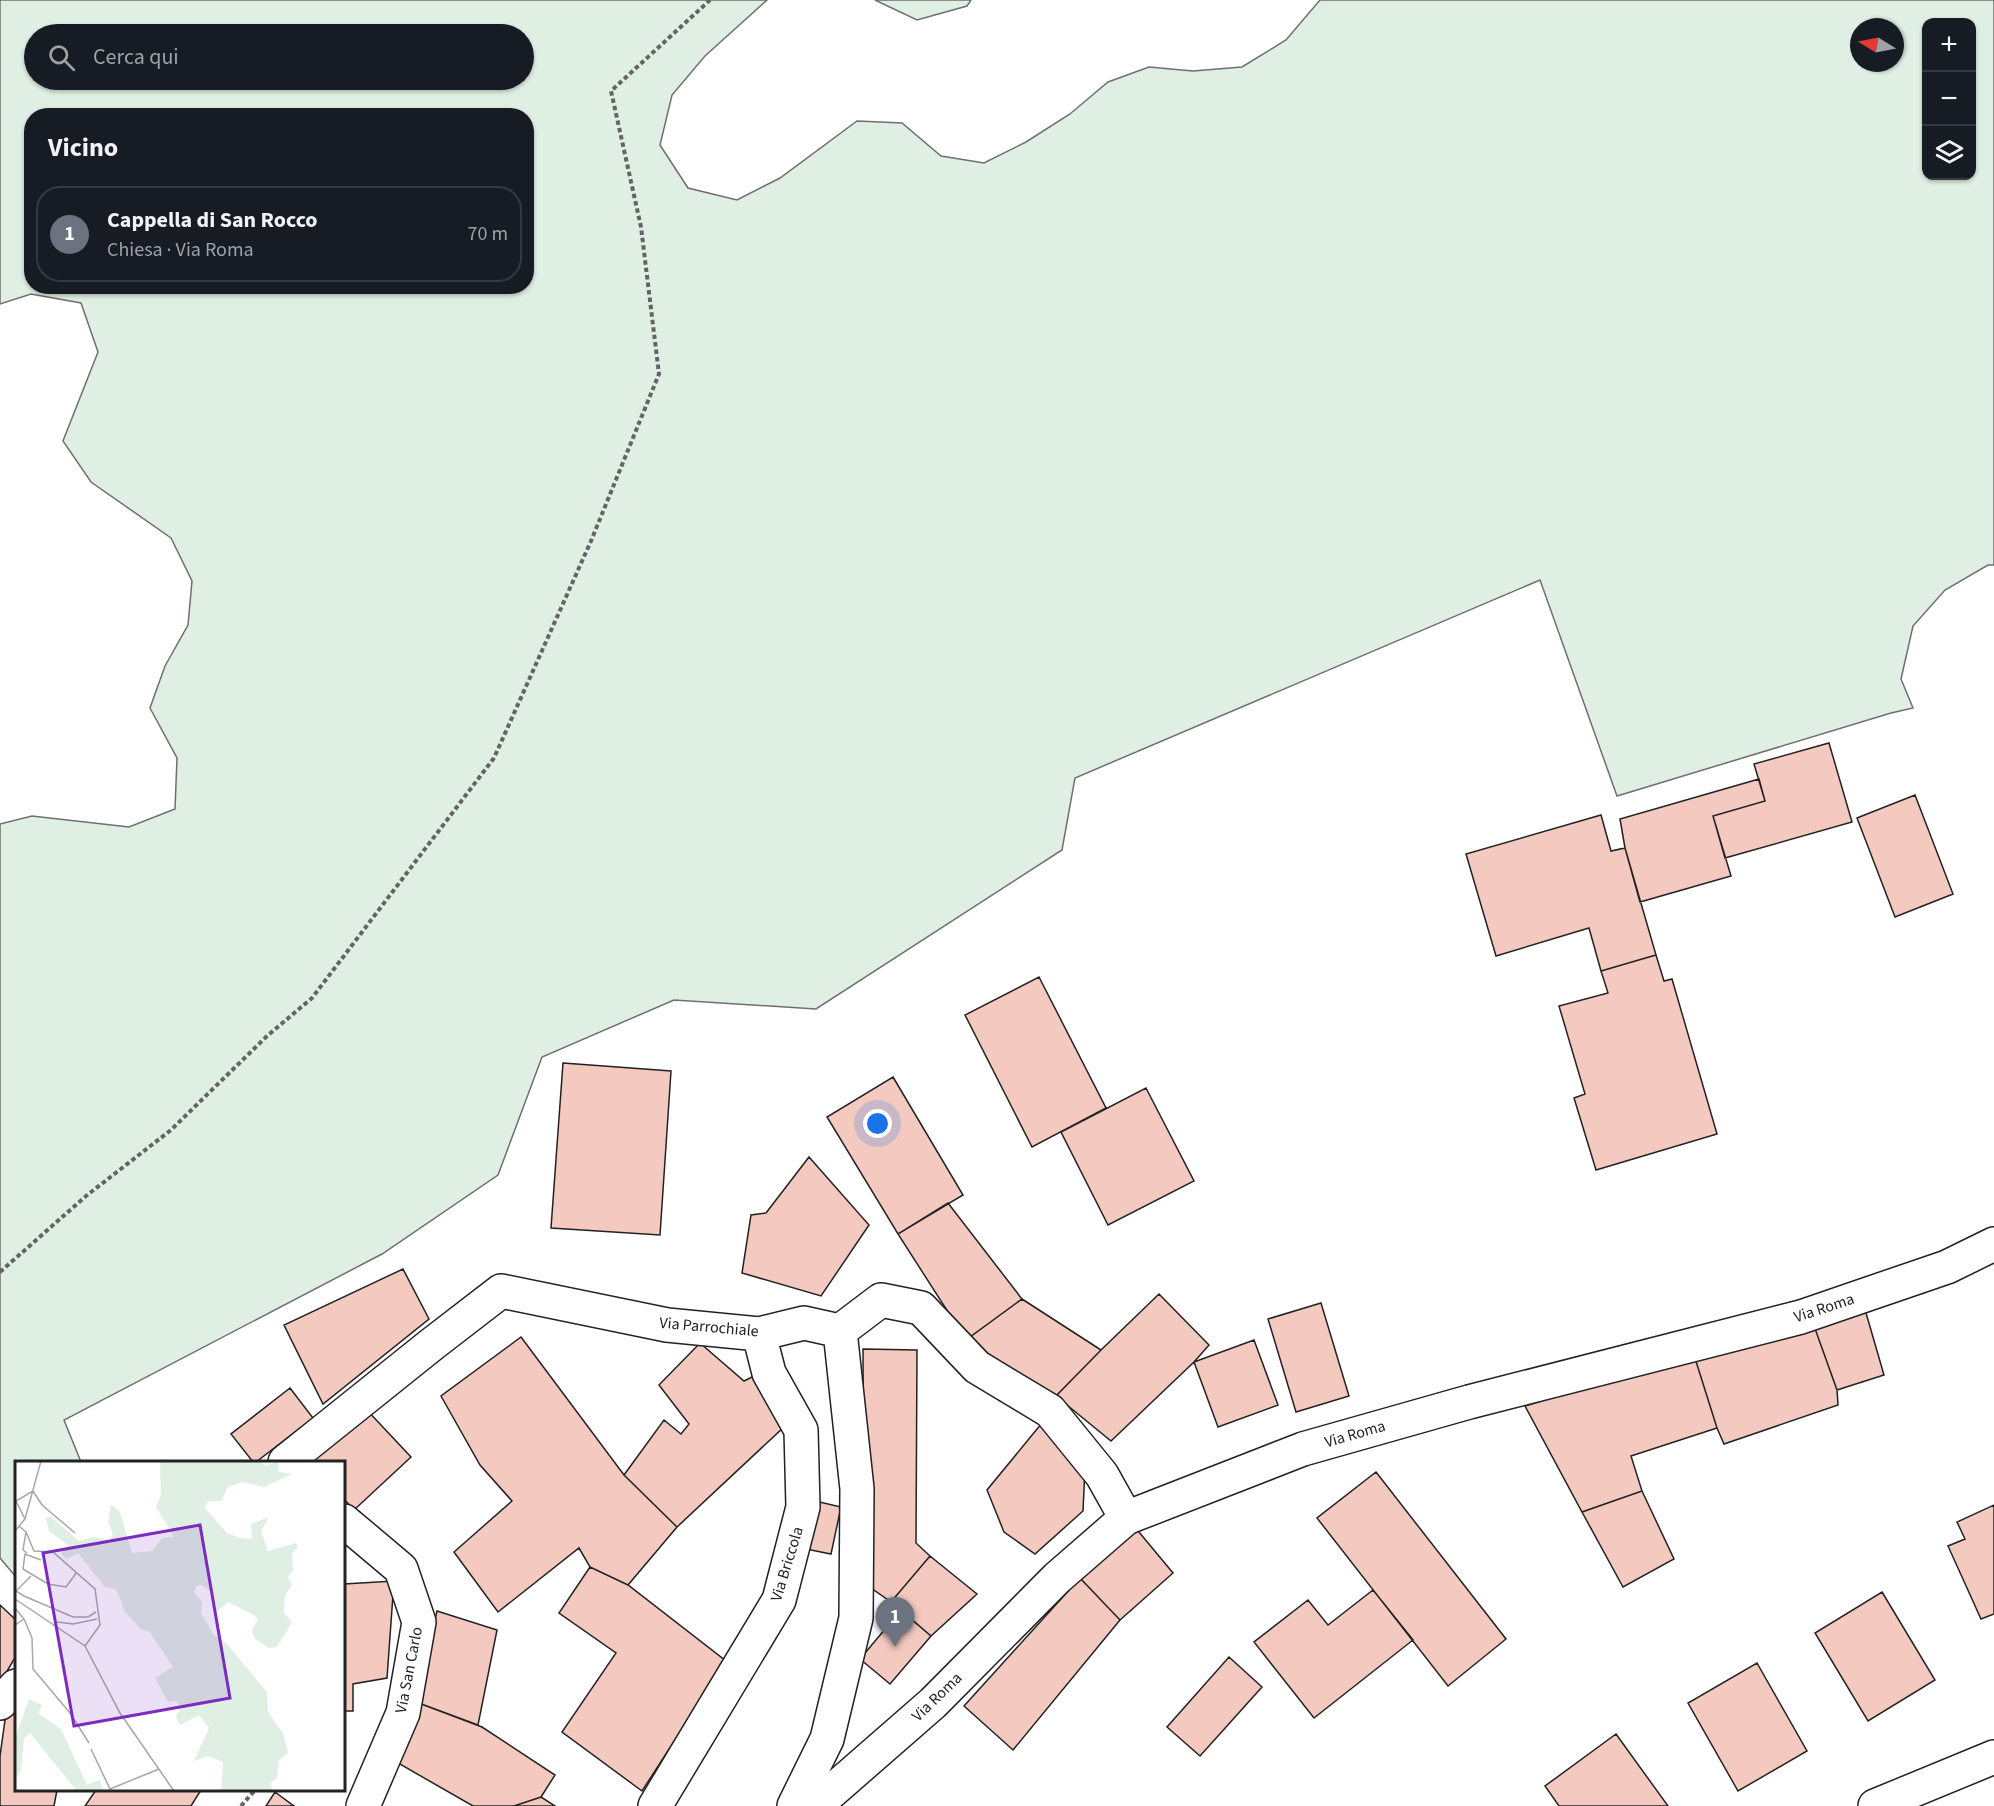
<!DOCTYPE html>
<html lang="it">
<meta charset="utf-8">
<style>
body{margin:0;font-family:"Source Sans 3",sans-serif;background:#20242c;color:#f1f3f6}
.controls{position:absolute;right:18px;top:18px;display:grid;overflow:hidden;border-radius:12px;box-shadow:0 2px 4px #0004}
.controls button{width:54px;height:54px;display:grid;place-items:center;padding:0;border:0;border-bottom:2px solid #363941;background:#171b24;color:#f1f3f6;font:30px sans-serif}
.compass{position:absolute;left:1850px;top:18px;width:54px;height:54px;border-radius:50%;background:#171b24;box-shadow:0 2px 4px #0004;rotate:280deg}
.you{position:absolute;left:878px;top:1124px;width:21px;height:21px;margin:-15px;border:4px solid #fff;border-radius:50%;background:#1a73e8;box-shadow:0 0 0 9px #1a73e833}
.badge{display:grid;place-items:center;width:39px;height:39px;border-radius:50%;background:#7c3aed;color:#fff;font-size:20px;font-weight:700}
.pin{position:absolute;translate:-50% -50px;filter:drop-shadow(0 2px 3px #0008)}
.pin::after{content:'';position:absolute;top:32px;width:21px;height:18px;background:inherit;clip-path:polygon(0 0,100% 0,50% 100%)}
.list{margin:0;padding:0;list-style:none}
h2{display:flex;justify-content:space-between;align-items:center;height:78px;margin:0;padding:0 24px;font-size:26px}
h2 small{font-size:20px;font-weight:400;color:#9ea1a6}
.list li{display:grid;grid-template-columns:39px 1fr auto;gap:18px;align-items:center;box-sizing:border-box;height:96px;margin:0 12px 12px;padding:0 12px;border:2px solid #363941;border-radius:24px}
.list b{display:block;font-size:22px;white-space:nowrap}
.list p{margin:0;font-size:20px;white-space:nowrap;color:#9ea1a6}
.list em{font-size:20px;font-style:normal;color:#9ea1a6}
.icon{flex:none;width:33px;height:33px;fill:none;stroke:currentColor;stroke-width:2;stroke-linecap:round;stroke-linejoin:round}
.map{position:relative;flex:none;width:1994px;height:1806px;overflow:hidden}
.search{position:absolute;background:#171b24;box-shadow:0 2px 4px #0004;left:24px;top:24px;width:510px;height:66px;display:flex;align-items:center;gap:15px;box-sizing:border-box;padding:0 21px;border-radius:33px;color:#9ea1a6;font-size:22px}
.panel{position:absolute;background:#171b24;box-shadow:0 2px 4px #0004;left:24px;top:108px;width:510px;height:186px;border-radius:24px}
.map>svg:first-child{display:block}
.green{fill:#e0efe3;stroke:#6f6f6f;stroke-width:1.5;fill-rule:evenodd}
.building{fill:#f3c9c0;stroke:#222;stroke-width:1.5}
.lines{fill:none;stroke-linecap:round;stroke-linejoin:round}
.street-casing{stroke:#222;stroke-width:36}
.secondary-casing{stroke:#222;stroke-width:36}
.path{stroke:#646464;stroke-width:4;stroke-dasharray:4.5 3;stroke-linecap:butt}
.street{stroke:#fff;stroke-width:33}
.secondary{stroke:#fff;stroke-width:33}
.labels{text-anchor:middle;dominant-baseline:central;stroke-width:4.5;stroke-linejoin:round;paint-order:stroke}
.street-label{font-size:16px;fill:#222;stroke:#fff}
.inset-road{fill:none;stroke:#a7a7a7;stroke-width:1.5}
.view{fill:#7b2cbf;fill-opacity:0.15;stroke:#7b2cbf;stroke-width:3}
.inset-edge{fill:none;stroke:#222;stroke-width:3}
</style>
<div class="map">
<svg width="1994" height="1806" viewBox="0 0 1994 1806">
<rect width="100%" height="100%" fill="#fff"/>
<path class="green" d="M0,0H767L705,56L672,95L660,145L688,188L737,200L780,178L857,121L902,123L941,156L984,163L1026,142L1070,114L1108,82L1149,67L1193,71L1242,67L1286,40L1320,0H1994V565H1988L1945,590L1913,626L1901,679L1913,708L1891,713L1617,796L1540,580L1075,778L1062,850L816,1009L674,1000L542,1057L498,1175L382,1254L64,1420L81,1462H16V1577L0,1558V824L32,816L129,827L175,809L177,758L150,708L165,666L188,625L192,581L171,538L91,482L63,441L98,352L81,303L31,294L0,304ZM1926,22H1972V176H1926ZM1859,27H1895V63H1859ZM34,34H524V80H34ZM32,116H526V286H32Z
M875,0H971L967,6L917,20Z"/>
<path class="building" d="M1829,743L1852,822L1725,858L1713,816L1765,801L1754,764Z
M1759,779L1765,801L1713,816L1731,876L1640,902L1625,848L1620,819Z
M1915,795L1953,894L1895,917L1857,818Z
M1601,815L1611,851L1625,848L1656,955L1601,971L1589,928L1496,956L1466,854Z
M1656,955L1664,981L1672,979L1717,1134L1596,1170L1574,1098L1585,1094L1559,1006L1608,993L1601,971Z
M1039,977L1106,1108L1032,1147L965,1015Z
M563,1063L671,1071L660,1235L551,1228Z
M893,1077L963,1195L898,1234L827,1117Z
M1146,1088L1194,1181L1108,1225L1061,1132Z
M809,1157L869,1225L821,1296L742,1273L751,1215L766,1213Z
M948,1203L1022,1299L966,1340L898,1234Z
M403,1269L429,1319L323,1404L284,1325Z
M1159,1294L1209,1345L1194,1362L1111,1441L1056,1396L1101,1350Z
M1022,1299L1101,1350L1056,1396L966,1340Z
M1321,1303L1349,1396L1296,1412L1268,1319Z
M1864,1306L1884,1375L1837,1390L1813,1323Z
M1813,1323L1837,1390L1838,1405L1724,1444L1717,1428L1694,1355Z
M521,1337L624,1475L677,1527L628,1585L590,1567L579,1548L498,1612L454,1552L512,1501L480,1465L441,1396Z
M1254,1340L1278,1405L1218,1427L1194,1362Z
M700,1343L744,1381L756,1375L785,1426L677,1527L624,1475L664,1420L681,1434L689,1424L659,1385Z
M863,1349L917,1350L916,1543L930,1556L891,1602L864,1583Z
M1694,1355L1717,1428L1631,1456L1642,1491L1582,1512L1525,1406Z
M290,1388L313,1418L256,1462H253L231,1434Z
M365,1408L411,1457L354,1510L344,1499V1462H309Z
M1042,1423L1085,1468L1083,1511L1035,1554L1004,1532L987,1490Z
M1376,1472L1506,1639L1448,1686L1317,1518Z
M1642,1491L1674,1559L1623,1587L1582,1512Z
M811,1500L841,1507L831,1554L801,1548Z
M1994,1505V1614L1981,1619L1948,1546L1965,1539L1957,1522Z
M1134,1526L1173,1573L1120,1620L1080,1578Z
M930,1556L977,1594L931,1636L891,1602Z
M590,1567L628,1585L726,1661L642,1791L562,1732L616,1653L559,1613Z
M1080,1578L1120,1620L1013,1750L964,1706Z
M394,1581L387,1678L353,1684V1711H344V1584Z
M1373,1590L1413,1640L1314,1718L1254,1642L1308,1600L1328,1625Z
M1882,1592L1935,1680L1868,1721L1815,1633Z
M0,1605L16,1620V1656L0,1683Z
M901,1610L931,1636L890,1684L860,1659Z
M437,1611L497,1630L478,1725L416,1702Z
M1229,1657L1262,1687L1200,1756L1167,1727Z
M1757,1663L1807,1751L1738,1791L1688,1703Z
M416,1702L482,1727L555,1775L541,1797L514,1806H473L398,1763Z
M6,1713L16,1715V1790H57L54,1806H0V1756Z
M1616,1734L1668,1806H1559L1545,1786Z
M96,1790H201L191,1806H85Z
M275,1792L294,1806H266Z
M541,1797L555,1806H514Z"/>
<g class="lines">
<g class="street-casing">
<path id="street" d="M285,1462L431,1345L501,1291L667,1325L759,1334L804,1323L840,1331L881,1300L921,1308L977,1367L1050,1411L1102,1475L1126,1518
M344,1521L401,1569L419,1622L403,1713L363,1806
M0,1703L16,1686
M655,1806L779,1600L803,1507L801,1430L769,1373L759,1334
M794,1806L827,1739L856,1618L857,1489L840,1331
M1875,1806L1994,1757"/>
</g>
<g class="secondary-casing">
<path id="secondary" d="M815,1806L933,1703L1057,1578L1126,1518L1303,1449L1469,1402L1801,1317L1947,1267L1994,1244"/>
</g>
<path class="path" d="M0,1272L86,1196L171,1130L267,1036L312,998L494,758L591,541L659,374L641,227L611,91L710,0
M241,1806L255,1790"/>
<use href="#street" class="street"/>
<use href="#secondary" class="secondary"/>
</g>
<g class="labels">
<g class="street-label">
<text transform="translate(1824 1308) rotate(-18)">Via Roma</text>
<text transform="translate(709 1327) rotate(5)">Via Parrochiale</text>
<text transform="translate(1355 1434) rotate(-16)">Via Roma</text>
<text transform="translate(787 1564) rotate(-73)">Via Briccola</text>
<text transform="translate(409 1670) rotate(-79)">Via San Carlo</text>
<text transform="translate(937 1697) rotate(-44)">Via Roma</text>
</g>
</g>
<g transform="translate(15 1461)">
<rect width="330" height="330" fill="#fff"/>
<path d="M145,0H245L251,5L263,0L264,11L277,13L249,26L228,21L213,26L206,40H193L190,47L212,72L225,77L237,78L236,63L254,56L246,70L253,90L281,82L283,86L277,92L278,109L273,116L277,124L270,135L269,152L277,161L262,186L254,187L239,177L237,169L243,158L239,154L213,141L203,150L199,148L198,132L187,124H182L179,131L187,141L186,152L198,173L212,183L252,231L253,251L268,272L273,292L264,299L262,317L255,322L258,330H206L208,301L193,295L179,300L194,267L184,254L165,264L161,256L166,245L160,240L153,241L140,217L158,206L134,170L127,169L110,151L101,128L90,126L63,92L52,98L46,93L53,84L34,70L31,57L35,55L64,80L78,76L94,79L98,73L93,61L96,44L105,51L117,92L137,90L147,77L159,76L141,46L146,34ZM14,238L27,244L23,252L46,268L72,324L84,319L89,330H62L15,272L9,277L6,310L0,319V277Z" fill="#e0efe3"/>
<path class="inset-road" d="M10,58L1,40L18,30L27,44L60,72M4,65L11,71L19,90L38,91L80,128L85,164L70,185M0,70L10,58L26,0M11,71L8,89L12,92M26,99L10,93L8,108L33,123L51,126L62,111M16,115L1,130L9,135L58,156H73L81,151M0,138L70,185L105,252L159,330M0,147L9,158L0,164M9,158L17,177L18,208L55,252L74,282M42,161L58,163L82,158M76,288L95,328L144,308"/>
<path class="view" d="M185,64L215,237L59,265L28,92Z"/>
<rect width="330" height="330" class="inset-edge"/>
</g>
</svg>
<div class="controls">
<button>+</button>
<button>−</button>
<button><svg class="icon" aria-label="layers" viewBox="0 0 24 24"><path d="M12 4l9 5-9 5-9-5zM3 14l9 5 9-5"/></svg></button>
</div>
<svg class="compass" viewBox="-18 -18 36 36"><path d="M0-13l5 13h-10z" fill="#e53935"/><path d="M0 13l5-13h-10z" fill="#9ea1a6"/></svg>
<div class="you"></div>
<div class="pin badge" style="left:895px;top:1647px;background:#6b7280">1</div>
<div class="search"><svg class="icon" aria-label="search" viewBox="0 0 24 24"><circle cx="10" cy="10" r="6"/><path d="M15 15l6 6"/></svg>Cerca qui</div>
<section class="panel">
<h2>Vicino<small></small></h2>
<ul class="list">
<li><span class="badge" style="background:#6b7280">1</span><div><b>Cappella di San Rocco</b><p>Chiesa · Via Roma</p></div><em>70 m</em></li>
</ul>
</section>
</div>
